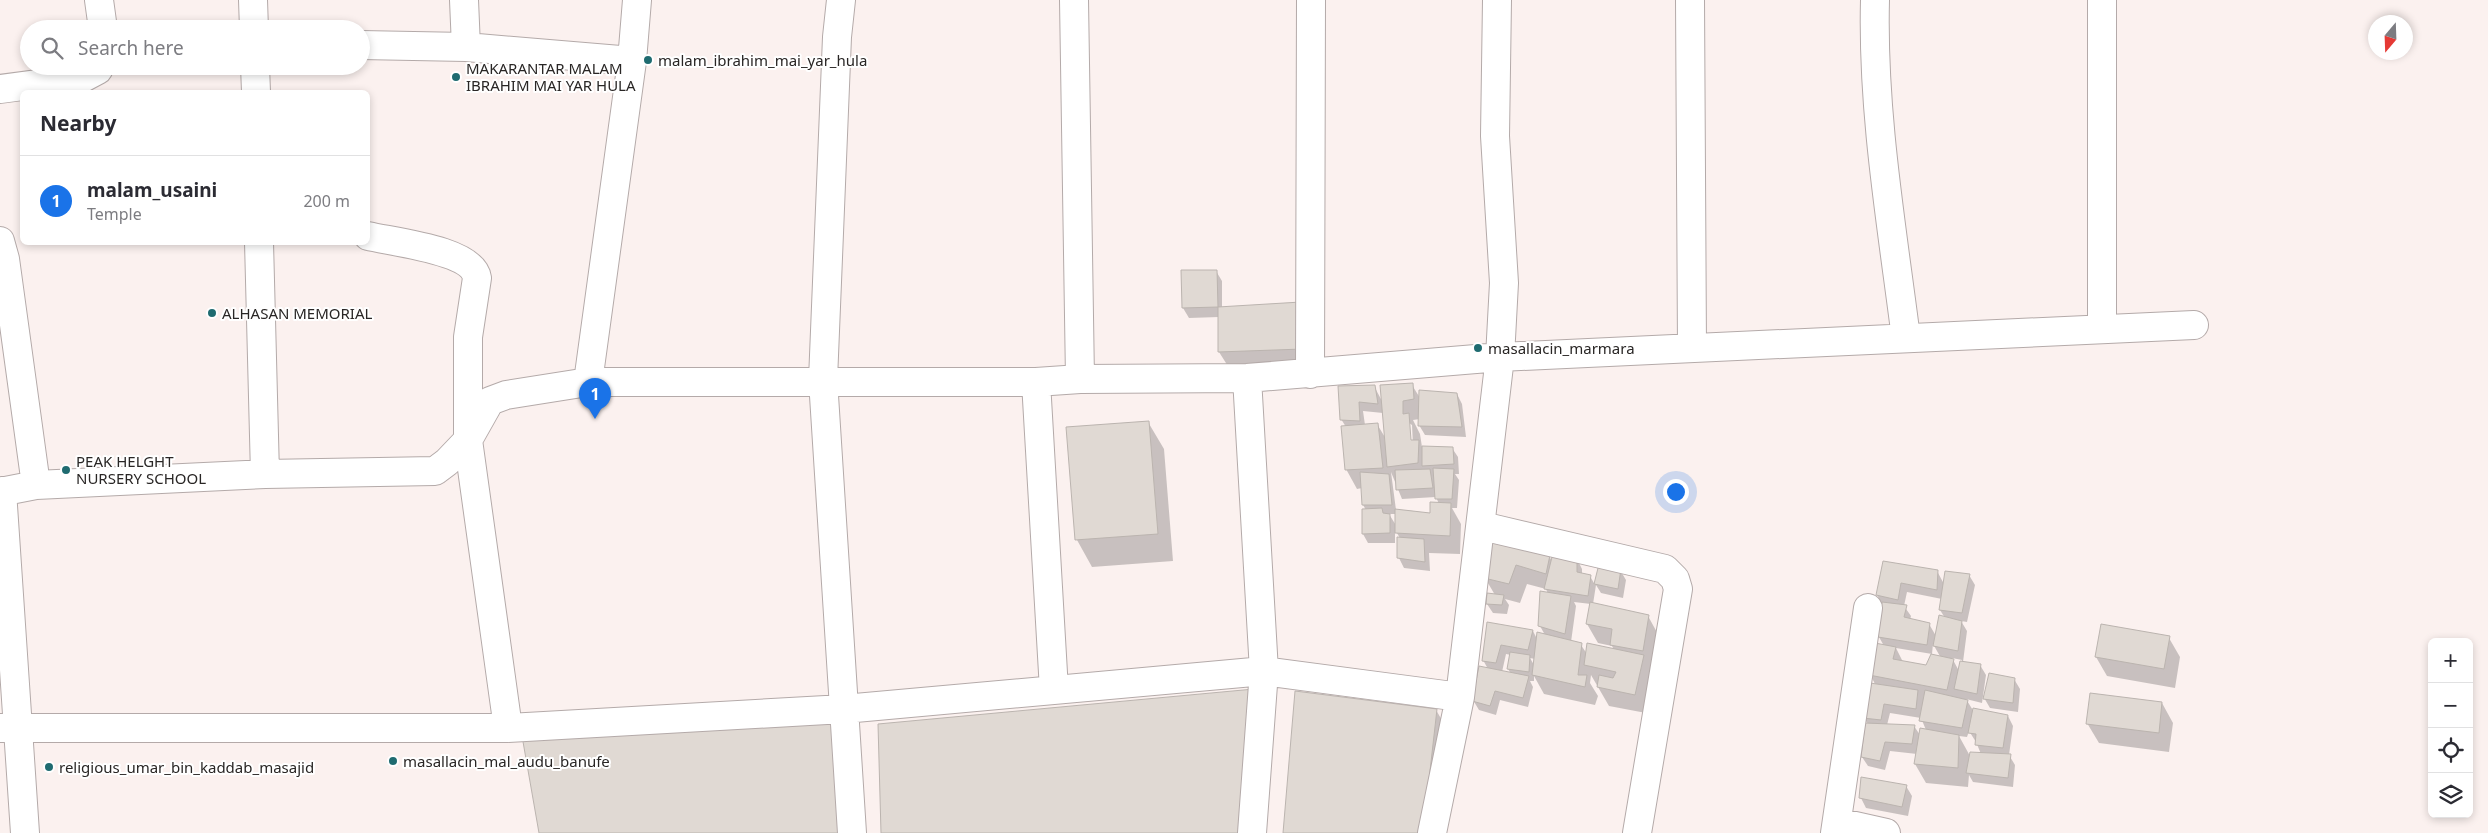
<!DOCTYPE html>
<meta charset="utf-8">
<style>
body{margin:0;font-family:"Noto Sans",sans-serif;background:#f7f7f7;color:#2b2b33}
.controls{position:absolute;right:15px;bottom:15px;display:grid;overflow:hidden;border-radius:8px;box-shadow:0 2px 8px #0003}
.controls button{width:45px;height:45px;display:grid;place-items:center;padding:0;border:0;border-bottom:1px solid #e1e1e2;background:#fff;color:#2b2b33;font:25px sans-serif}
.compass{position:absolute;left:2368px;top:15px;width:45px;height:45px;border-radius:50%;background:#fff;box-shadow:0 2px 8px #0003;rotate:199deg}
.you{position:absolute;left:1675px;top:491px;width:18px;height:18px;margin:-12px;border:4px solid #fff;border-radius:50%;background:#1a73e8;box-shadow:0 0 0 8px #1a73e833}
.badge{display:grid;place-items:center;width:32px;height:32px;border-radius:50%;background:#1a73e8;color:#fff;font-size:16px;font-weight:700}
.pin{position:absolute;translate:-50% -41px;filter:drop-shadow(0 1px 2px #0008)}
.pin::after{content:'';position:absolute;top:26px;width:18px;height:15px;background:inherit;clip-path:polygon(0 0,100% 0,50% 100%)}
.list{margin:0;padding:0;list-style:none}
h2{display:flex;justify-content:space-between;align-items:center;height:65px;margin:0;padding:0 20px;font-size:21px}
h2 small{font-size:16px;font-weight:400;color:#7c7c81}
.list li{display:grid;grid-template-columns:32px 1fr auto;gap:15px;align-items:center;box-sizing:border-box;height:90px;padding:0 20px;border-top:1px solid #e1e1e2}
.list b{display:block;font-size:19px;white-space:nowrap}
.list p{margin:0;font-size:16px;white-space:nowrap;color:#7c7c81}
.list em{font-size:16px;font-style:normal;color:#7c7c81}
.icon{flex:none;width:28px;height:28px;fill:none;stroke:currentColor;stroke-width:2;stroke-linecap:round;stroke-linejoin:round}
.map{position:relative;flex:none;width:2488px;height:833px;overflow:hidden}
.search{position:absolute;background:#fff;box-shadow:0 2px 8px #0003;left:20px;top:20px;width:350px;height:55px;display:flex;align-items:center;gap:12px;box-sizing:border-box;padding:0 18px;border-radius:28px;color:#7c7c81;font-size:19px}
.panel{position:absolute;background:#fff;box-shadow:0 2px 8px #0003;left:20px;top:90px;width:350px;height:155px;border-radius:8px}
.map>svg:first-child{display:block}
.shadow{fill:#0003;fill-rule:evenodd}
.building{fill:#e0d9d3;stroke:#bbb4af}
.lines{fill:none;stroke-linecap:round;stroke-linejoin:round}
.street-casing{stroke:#b4aaa9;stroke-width:30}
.street{stroke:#fff;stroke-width:28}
.poi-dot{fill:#1f6b70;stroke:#fff;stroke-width:2}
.labels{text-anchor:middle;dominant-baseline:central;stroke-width:4;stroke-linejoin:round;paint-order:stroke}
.poi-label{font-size:15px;fill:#292625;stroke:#fff;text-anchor:start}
</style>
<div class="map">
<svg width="2488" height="833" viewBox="0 0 2488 833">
<rect width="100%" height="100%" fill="#fbf1ef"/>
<path class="shadow" d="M1182,271H1216L1222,281V308L1300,303L1314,368L1231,371L1219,352V317L1189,318L1183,308Z
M1412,385L1420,398L1457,394L1462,404L1466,437L1425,435L1419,425L1420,419L1413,420L1420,434L1422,447L1452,448L1458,457L1459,474H1455L1459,480L1457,508H1452L1461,524L1460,554L1429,553L1430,571L1404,568L1399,558L1400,538L1395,530V543H1368L1363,534L1366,510L1363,505L1362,488L1357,489L1346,469V427L1341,419L1374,386L1382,401ZM1363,411L1383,413L1386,439L1377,424L1365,425ZM1409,423L1412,425L1413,446L1410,447ZM1391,472L1402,499L1436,497L1439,504L1432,514H1416L1414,511L1396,510ZM1389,514H1396L1397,527Z
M1148,422L1164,449L1173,561L1092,567L1077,540Z
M1494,541L1549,556L1552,561L1577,559L1582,569V575L1590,576L1595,585L1600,566L1620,570L1626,580L1623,598L1601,593L1596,585L1593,604L1648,616L1659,636L1653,670L1650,669L1654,676L1646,713L1609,706L1591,675L1590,683L1598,696L1595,705L1544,694L1534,676V681H1530L1533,687L1528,707L1500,700L1496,715L1479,710L1473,700L1488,669L1483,660L1488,623L1533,631L1537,639L1545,635L1540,626L1548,594L1546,589L1527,584L1520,603L1505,599L1509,605L1507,614L1493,613L1487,604L1495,595L1485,578ZM1574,602L1591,604L1587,624L1598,643L1612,646L1614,650L1587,654L1581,645L1571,642L1576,606ZM1506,654L1511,655L1508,669L1511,674L1502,672ZM1530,658L1535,659L1534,665Z
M1884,563L1937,571L1944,584L1969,575L1975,585L1967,622L1961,621L1967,631L1963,662L1980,665L1986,675L1983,696L2014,679L2020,689L2018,712L1990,708L1983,696L1982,703L1966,699L1974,712L2008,716L2013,726L2009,755L2015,765L2013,787L1973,782L1969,775L1968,787L1926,783L1915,764L1917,754L1890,751L1885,770L1868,766L1862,757L1868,724L1864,718L1876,686L1870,674L1884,646L1879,637L1883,605L1877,595ZM1907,592L1942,599L1940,610L1945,618L1936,636L1929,624L1910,620L1911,616L1904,606ZM1933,644L1941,658L1927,666L1903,662L1896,648L1932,654ZM1952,658L1962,660L1959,671ZM1890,713L1921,718L1926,730L1920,735L1914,726L1887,725ZM1969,731L1976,742L1981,754L1970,756L1959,736L1967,737Z
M2169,638L2180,657L2175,688L2107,676L2096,657Z
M2162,703L2173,723L2169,752L2099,743L2087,723Z
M1436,710L1456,744L1446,833H1285Z
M1906,786L1912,796L1908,816L1866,808L1861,798Z"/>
<path class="building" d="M1181,270H1217L1218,307L1182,308Z
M1301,302L1303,349L1218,352V307Z
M1413,383L1414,399L1403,401V414L1409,413L1411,440H1419L1418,463L1387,467L1380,385Z
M1375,385L1378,404L1359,402L1360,421L1340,420L1338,386Z
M1419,390L1457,393L1462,427L1418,426Z
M1149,421L1158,534L1075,540L1066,427Z
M1378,423L1383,468L1345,470L1341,426Z
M1422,446L1453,447L1454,464L1422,466Z
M1433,468L1454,469L1452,499H1435Z
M1430,469L1433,488L1396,490L1395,470Z
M1360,472L1389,474L1392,505H1362Z
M1430,502L1451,503L1450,536L1395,533V509L1430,513Z
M1382,508L1383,513L1390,514V533L1362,534V509Z
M1397,537L1424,539L1425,562L1397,558Z
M1493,540L1550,555L1546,574L1516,565L1509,584L1484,578Z
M1553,553L1577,558V572L1591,575L1588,596L1544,589Z
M1883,561L1938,570L1937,590L1901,583L1898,600L1876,595Z
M1599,564L1621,569L1618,589L1594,584Z
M1945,571L1970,574L1962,613L1939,610Z
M1540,591L1571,596L1565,634L1538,626Z
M1487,593L1504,595L1502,605L1486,604Z
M1590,602L1649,615L1643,651L1610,645L1612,629L1586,624Z
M1882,602L1907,605L1904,617L1930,623L1927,645L1878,637Z
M1939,615L1962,621L1958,651L1933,646Z
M1487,622L1533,630L1528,650L1501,645L1496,663L1482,661Z
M2101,624L2170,636L2164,669L2095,657Z
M1537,632L1582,643L1578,675H1587L1585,687L1532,675Z
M1587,643L1644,655L1635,695L1597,687L1599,675L1613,678L1616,672L1584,665Z
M1875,643L1896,647L1893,659L1926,665L1931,654L1954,659L1947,690L1869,675Z
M1510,652L1530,655L1529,672L1507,669Z
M1960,661L1981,664L1977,694L1954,689Z
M1479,666L1529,676L1523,698L1495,691L1490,706L1472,701Z
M1989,673L2015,678L2013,703L1983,699Z
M1870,683L1918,690L1916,709L1884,704L1881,720L1863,718Z
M1254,689L1245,833H881L878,724Z
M1925,690L1968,700L1962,728L1919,721Z
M1295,691L1437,709L1423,833H1283Z
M2090,693L2162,702L2159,733L2086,724Z
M1973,708L2008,715L2003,748L1975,745L1976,734L1968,733Z
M831,714L841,833H539L522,736Z
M1865,723L1915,725L1912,744L1885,742L1880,761L1861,757Z
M1920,728L1959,735L1958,768L1914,764Z
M1970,752L2011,754L2008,778L1966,773Z
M1861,777L1907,785L1902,807L1859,798Z"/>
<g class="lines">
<g class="street-casing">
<path id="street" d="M99,0L103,29
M253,0L254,29
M464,0L466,47
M841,0L837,37L823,380L852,833
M1074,0L1080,379
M1690,0L1692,348
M1875,0C1872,113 1892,227 1906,338
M2102,0V329
M361,45L466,47L632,61
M255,66L256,92
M0,89L83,78L98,70L100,66
M368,236C393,242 473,250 477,278L468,337V440L508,728
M0,241L5,259L36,485
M259,242L265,474
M1310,374L1311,0
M1247,378L1264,671L1252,833
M588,382L632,61L637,0
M1036,382L1054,690
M2,491L25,833
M0,492L36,485L265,474L435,471L447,462L468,440L490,401L506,395L588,382H1036L1080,379L1247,378L1500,357L2194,325
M1482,526L1665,569L1675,579L1678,589L1637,833
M0,728H508L844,709L1264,671L1460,697
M1837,822L1886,833
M1432,833L1460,697L1500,357L1504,283L1495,136L1497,0
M1835,833L1868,608"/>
</g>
<use href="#street" class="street"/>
</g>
<g class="poi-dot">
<circle cx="648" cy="60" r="5"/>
<circle cx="456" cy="77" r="5"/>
<circle cx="212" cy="313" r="5"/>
<circle cx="1478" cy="348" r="5"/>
<circle cx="66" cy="470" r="5"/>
<circle cx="393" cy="761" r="5"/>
<circle cx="49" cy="767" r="5"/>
</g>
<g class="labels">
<g class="poi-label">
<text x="658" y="60">malam_ibrahim_mai_yar_hula</text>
<text x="466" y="68">MAKARANTAR MALAM<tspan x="466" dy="17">IBRAHIM MAI YAR HULA</tspan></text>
<text x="222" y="313">ALHASAN MEMORIAL</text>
<text x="1488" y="348">masallacin_marmara</text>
<text x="76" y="461">PEAK HELGHT<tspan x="76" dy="17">NURSERY SCHOOL</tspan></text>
<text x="403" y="761">masallacin_mal_audu_banufe</text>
<text x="59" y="767">religious_umar_bin_kaddab_masajid</text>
</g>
</g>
</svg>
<div class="controls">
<button>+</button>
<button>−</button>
<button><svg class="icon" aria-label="locate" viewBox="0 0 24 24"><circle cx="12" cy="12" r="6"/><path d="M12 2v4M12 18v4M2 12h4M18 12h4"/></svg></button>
<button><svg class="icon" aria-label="layers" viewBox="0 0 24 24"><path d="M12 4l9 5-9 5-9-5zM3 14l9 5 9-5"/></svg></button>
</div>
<svg class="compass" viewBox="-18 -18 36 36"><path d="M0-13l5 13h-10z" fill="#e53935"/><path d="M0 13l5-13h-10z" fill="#7c7c81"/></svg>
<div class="you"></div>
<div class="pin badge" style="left:595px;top:419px">1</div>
<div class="search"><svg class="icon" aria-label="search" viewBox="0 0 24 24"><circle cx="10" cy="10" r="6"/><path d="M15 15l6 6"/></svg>Search here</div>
<section class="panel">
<h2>Nearby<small></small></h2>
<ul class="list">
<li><span class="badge">1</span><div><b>malam_usaini</b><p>Temple</p></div><em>200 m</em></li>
</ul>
</section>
</div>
